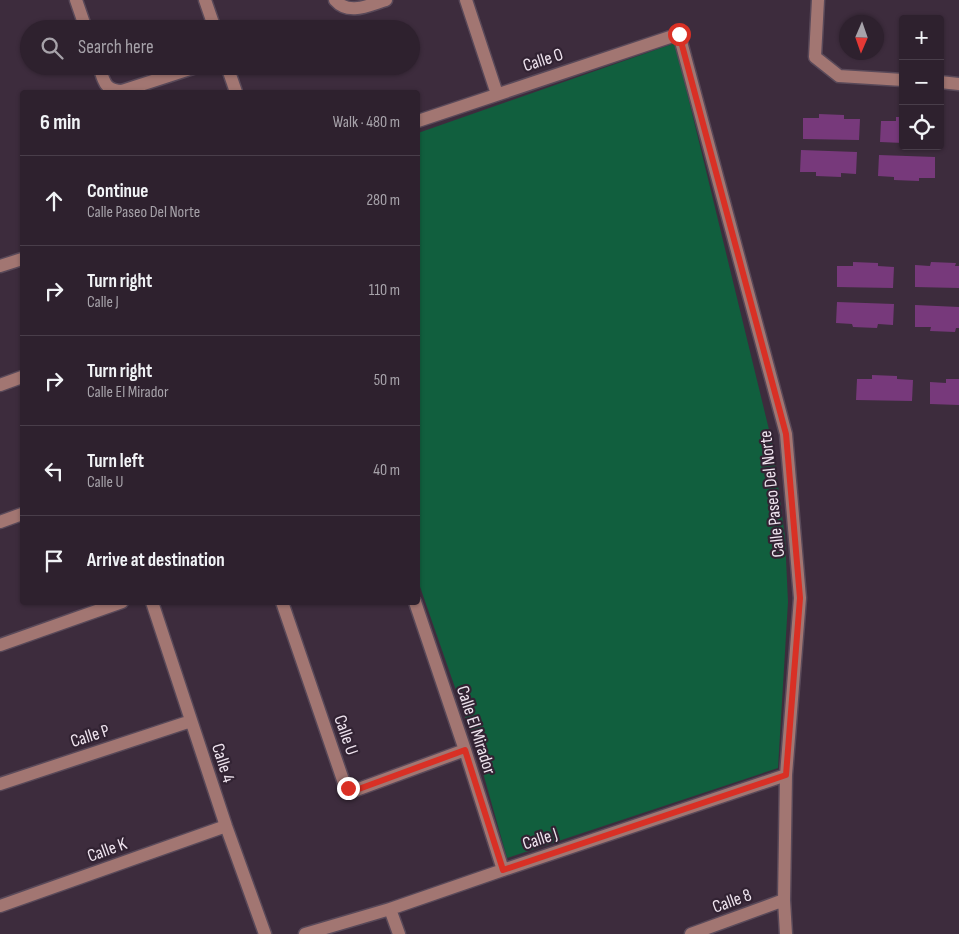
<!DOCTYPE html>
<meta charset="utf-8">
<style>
body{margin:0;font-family:"Sofia Sans Condensed",sans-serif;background:#3a2e3a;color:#f1f3f6}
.controls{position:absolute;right:15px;top:15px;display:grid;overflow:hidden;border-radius:5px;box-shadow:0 1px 4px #0004}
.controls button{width:45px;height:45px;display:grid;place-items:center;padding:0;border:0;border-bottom:1px solid #493e4a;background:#2e212e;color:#f1f3f6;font:25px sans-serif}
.compass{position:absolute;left:839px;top:15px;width:45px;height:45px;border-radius:50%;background:#2e212e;box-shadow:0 1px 4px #0004;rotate:182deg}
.stop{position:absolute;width:15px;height:15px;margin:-11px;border:4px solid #d93025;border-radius:50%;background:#fff}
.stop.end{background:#d93025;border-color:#fff;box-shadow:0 1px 5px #0008}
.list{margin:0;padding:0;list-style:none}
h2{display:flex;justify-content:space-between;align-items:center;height:65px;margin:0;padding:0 20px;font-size:21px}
h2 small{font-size:16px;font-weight:400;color:#a7a3aa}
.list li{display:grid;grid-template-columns:32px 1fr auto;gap:15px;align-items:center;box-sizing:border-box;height:90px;padding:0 20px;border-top:1px solid #493e4a}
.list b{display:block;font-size:19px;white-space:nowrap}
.list p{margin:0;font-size:16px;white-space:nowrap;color:#a7a3aa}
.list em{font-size:16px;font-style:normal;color:#a7a3aa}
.icon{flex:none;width:28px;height:28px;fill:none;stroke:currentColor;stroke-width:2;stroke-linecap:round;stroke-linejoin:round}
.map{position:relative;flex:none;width:959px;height:934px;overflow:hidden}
.search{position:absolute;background:#2e212e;box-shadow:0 1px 4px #0004;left:20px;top:20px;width:400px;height:55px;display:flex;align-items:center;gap:12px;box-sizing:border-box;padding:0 18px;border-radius:28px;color:#a7a3aa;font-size:19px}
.panel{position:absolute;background:#2e212e;box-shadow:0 1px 4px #0004;left:20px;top:90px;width:400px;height:515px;border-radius:5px}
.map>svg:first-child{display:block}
.green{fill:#115f3e}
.building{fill:#77397b}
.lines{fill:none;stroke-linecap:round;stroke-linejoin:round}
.minor-casing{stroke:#594959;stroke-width:15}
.minor{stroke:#a27672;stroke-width:12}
.route{stroke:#d93025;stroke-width:6}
.labels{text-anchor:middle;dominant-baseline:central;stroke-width:4.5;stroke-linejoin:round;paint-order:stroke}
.street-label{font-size:18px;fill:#efe4ef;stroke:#322333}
</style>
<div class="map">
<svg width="959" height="934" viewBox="0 0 959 934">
<rect width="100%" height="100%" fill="#3d2c3d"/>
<path class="green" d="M675,43L772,442L785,537L788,602L778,768L507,858L476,748L418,581V133Z"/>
<path class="building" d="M819,114L844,115V119H860L859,140L803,139V118H819Z
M896,117H903V143L880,142L881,121H896Z
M801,150L857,152L856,174L841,173V177L816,176V172H800Z
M879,155L935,157V178H919V181L894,180V177L878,176Z
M853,262L878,263V266L894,267L893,288L837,287V266H853Z
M931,262L956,263L955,266H959V288L915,287V265L930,266Z
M837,302L894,304L893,325L878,324L877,328L853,327L852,324L836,323Z
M915,305L959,307V328H956L955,332L930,331L931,327H915Z
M872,375L897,376V379L913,380L912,401L856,400L857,379H872Z
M946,379H959V405L930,404V382L946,383Z"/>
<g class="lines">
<g class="minor-casing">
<path id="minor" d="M76,0L86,29
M205,0L215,29
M335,0C349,16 369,5 386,0
M466,0L497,94
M818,0L815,57L839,76L903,80
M99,66C104,81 104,90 122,91L199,66
M227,66L236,92
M940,82L959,84
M418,121L679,34L786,434L800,598L786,775L784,900L786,934
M0,266L22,259
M0,385L22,377
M0,522L22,514
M152,602L226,826L265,934
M282,602L344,783L348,788L356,790L465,750
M415,602L465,750L503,870
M0,645L122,602
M0,784L191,721
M0,906L226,826
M390,909L399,934
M305,934L390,909L503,870L786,775
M691,934L784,900"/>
</g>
<use href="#minor" class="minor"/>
</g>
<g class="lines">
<path class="route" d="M348,788L356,790L465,750L503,870L786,775L800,598L786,434L679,34"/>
</g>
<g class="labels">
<g class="street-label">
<text transform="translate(543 60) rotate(-18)">Calle O</text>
<text transform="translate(772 494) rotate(-96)">Calle Paseo Del Norte</text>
<text transform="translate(476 730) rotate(72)">Calle El Mirador</text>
<text transform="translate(346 735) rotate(71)">Calle U</text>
<text transform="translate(90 736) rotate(-18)">Calle P</text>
<text transform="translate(223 763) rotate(72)">Calle 4</text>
<text transform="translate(540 839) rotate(-18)">Calle J</text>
<text transform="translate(107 850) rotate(-20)">Calle K</text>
<text transform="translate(732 901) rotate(-20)">Calle 8</text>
</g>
</g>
</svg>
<div class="controls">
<button>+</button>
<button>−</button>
<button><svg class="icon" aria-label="locate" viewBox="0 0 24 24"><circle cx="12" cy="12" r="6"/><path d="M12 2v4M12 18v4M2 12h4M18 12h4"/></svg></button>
</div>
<svg class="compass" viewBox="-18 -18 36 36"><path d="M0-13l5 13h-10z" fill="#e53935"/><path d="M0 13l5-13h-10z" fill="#a7a3aa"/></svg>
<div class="stop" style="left:679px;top:34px"></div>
<div class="stop end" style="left:348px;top:788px"></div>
<div class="search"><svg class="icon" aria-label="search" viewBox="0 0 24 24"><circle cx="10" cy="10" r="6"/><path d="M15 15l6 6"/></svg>Search here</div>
<section class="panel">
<h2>6 min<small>Walk · 480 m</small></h2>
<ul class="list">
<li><svg class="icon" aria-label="ahead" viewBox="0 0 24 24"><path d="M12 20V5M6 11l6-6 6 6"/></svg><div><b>Continue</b><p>Calle Paseo Del Norte</p></div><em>280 m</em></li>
<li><svg class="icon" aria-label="right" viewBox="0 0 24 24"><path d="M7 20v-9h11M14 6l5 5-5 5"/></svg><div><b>Turn right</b><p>Calle J</p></div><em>110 m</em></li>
<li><svg class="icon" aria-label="right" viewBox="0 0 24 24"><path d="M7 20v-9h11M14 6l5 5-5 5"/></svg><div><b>Turn right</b><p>Calle El Mirador</p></div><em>50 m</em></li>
<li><svg class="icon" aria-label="left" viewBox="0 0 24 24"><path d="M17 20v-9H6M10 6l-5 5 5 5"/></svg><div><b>Turn left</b><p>Calle U</p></div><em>40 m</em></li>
<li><svg class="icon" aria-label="arrive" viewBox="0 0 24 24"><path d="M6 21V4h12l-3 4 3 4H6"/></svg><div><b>Arrive at destination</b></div></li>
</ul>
</section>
</div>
